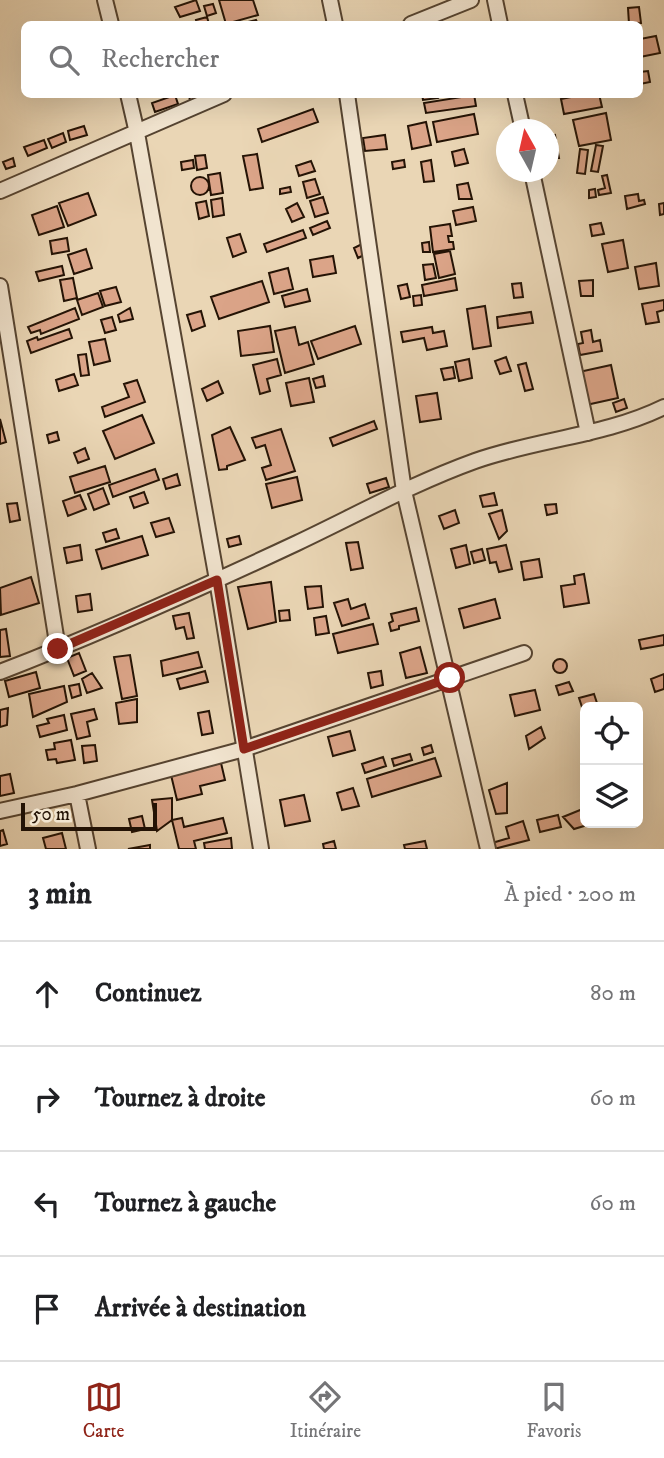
<!DOCTYPE html>
<html lang="fr">
<meta charset="utf-8">
<style>
body{margin:0;font-family:"IM FELL DW Pica",serif;background:#f6f6f6;color:#202124}
.controls{position:absolute;right:21px;bottom:21px;display:grid;overflow:hidden;border-radius:10px;box-shadow:0 7px 28px #0002}
.controls button{width:63px;height:63px;display:grid;place-items:center;padding:0;border:0;border-bottom:2px solid #e0e0e0;background:#fff;color:#202124;font:35px sans-serif}
.compass{position:absolute;left:496px;top:119px;width:63px;height:63px;border-radius:50%;background:#fff;box-shadow:0 7px 28px #0002;rotate:352deg}
.scale{position:absolute;left:21px;bottom:18px;width:136px;box-sizing:border-box;padding-left:7px;border:4px solid #241305;border-top:0;font-size:19px;line-height:24px;white-space:nowrap;color:#241305;-webkit-text-stroke:5px #f1e4cf;paint-order:stroke}
.stop{position:absolute;width:21px;height:21px;margin:-16px;border:5px solid #8f2418;border-radius:50%;background:#fff}
.stop.end{background:#8f2418;border-color:#fff;box-shadow:0 2px 7px #0008}
.list{margin:0;padding:0;list-style:none}
h2{display:flex;justify-content:space-between;align-items:center;height:91px;margin:0;padding:0 28px;font-size:30px}
h2 small{font-size:23px;font-weight:400;color:#757577}
.list li{display:grid;grid-template-columns:46px 1fr auto;gap:21px;align-items:center;box-sizing:border-box;height:105px;padding:0 28px;border-top:2px solid #e0e0e0}
.list b{display:block;font-size:26px;white-space:nowrap}
.list em{font-size:23px;font-style:normal;color:#757577}
.icon{flex:none;width:38px;height:38px;fill:none;stroke:currentColor;stroke-width:2;stroke-linecap:round;stroke-linejoin:round}
.map{position:relative;flex:none;width:664px;height:849px;overflow:hidden}
.search{position:absolute;background:#fff;box-shadow:0 7px 28px #0002;left:21px;right:21px;top:21px;height:77px;display:flex;align-items:center;gap:18px;box-sizing:border-box;padding:0 24px;border-radius:10px;color:#757577;font-size:26px}
.sheet{height:511px;background:#fff}
nav{display:flex;justify-content:space-around;align-items:center;box-sizing:border-box;height:98px;border-top:2px solid #e0e0e0;background:#fff;font-size:19px;color:#757577}
nav a{display:grid;justify-items:center;gap:4px}
nav .on{color:#8f2418}
.map>svg:first-child{display:block}
.building{fill:#dba488;stroke:#241305;stroke-width:2}
.lines{fill:none;stroke-linecap:round;stroke-linejoin:round}
.street-casing{stroke:#564431;stroke-width:18}
.street{stroke:#f1e4cf;stroke-width:14}
.route{stroke:#8f2418;stroke-width:9}
</style>
<div class="map">
<svg width="664" height="849" viewBox="0 0 664 849">
<rect width="100%" height="100%" fill="#ead6b5"/>
<filter id="stains"><feTurbulence type="fractalNoise" baseFrequency=".00286" numOctaves="4"/><feColorMatrix values="0 0 0 0 .2 0 0 0 0 .09 0 0 0 0 .02 0 0 0 .5 -.17"/></filter>
<radialGradient id="worn" r=".72"><stop offset=".6" stop-color="#630" stop-opacity="0"/><stop offset="1" stop-color="#630" stop-opacity=".3"/></radialGradient>
<path class="building" d="M196,0L200,11L180,17L175,7Z
M219,0H253L258,15L226,24Z
M213,4L216,13L207,16L204,6Z
M639,7L641,23L629,24L628,8Z
M207,17L209,24H197L196,20Z
M256,20L258,24H240Z
M656,36L660,53L640,57V39Z
M648,71L650,82L640,84V72Z
M189,94H206L190,101Z
M422,94H437L438,98L423,100Z
M462,94H474L476,106L426,113L424,103L462,97Z
M586,94H599L602,107L564,114L561,99Z
M175,95L178,104L155,112L152,103Z
M313,109L318,122L262,142L258,129Z
M606,113L611,140L579,146L573,120Z
M474,114L478,134L437,142L433,122Z
M426,122L431,145L412,149L408,126Z
M84,126L87,135L70,140L68,131Z
M63,133L66,142L52,148L48,139Z
M385,135L387,149L365,151L363,138Z
M555,135L559,158H553L549,136Z
M44,140L47,148L28,156L24,147Z
M596,145L603,146L598,172L591,171Z
M464,149L468,163L455,166L452,152Z
M580,149L588,150L585,174L577,173Z
M257,154L263,188L250,190L243,156Z
M205,155L207,168L197,170L195,156Z
M13,158L15,166L6,169L3,162Z
M193,160L194,168L182,170L181,162Z
M404,160L405,167L393,169L392,162Z
M431,160L434,181L424,182L421,162Z
M311,161L315,171L299,176L296,166Z
M220,173L223,193L211,195L208,175Z
M607,175L611,193L599,195L598,190L605,188L602,176Z
M191 186a9 9 0 1 1 18 0a9 9 0 1 1-18 0Z
M315,179L320,194L307,198L303,182Z
M468,183L472,199H459L457,185Z
M290,187L291,192L280,194V189Z
M595,189L596,197L589,198V190Z
M88,193L96,215L68,226L59,203Z
M638,194L639,201L644,200L645,204L627,209L625,196Z
M323,197L328,213L315,217L310,201Z
M222,198L224,215L213,217L211,200Z
M206,201L209,216L199,219L196,203Z
M297,203L304,217L292,222L286,209Z
M664,203V214L660,215L659,204Z
M57,206L64,227L39,235L32,215Z
M473,207L476,221L456,225L453,211Z
M327,221L330,228L313,235L310,228Z
M601,223L604,234L592,236L590,225Z
M450,224L452,236H448L449,242H453L454,249L433,252L430,227Z
M303,230L306,238L267,252L264,244Z
M240,234L246,252L233,257L227,238Z
M67,238L69,251L52,254L50,241Z
M623,240L628,268L608,272L602,244Z
M429,242L430,252H423L422,243Z
M362,244L364,255L358,258L354,248Z
M86,249L92,268L74,274L68,255Z
M450,251L455,274L439,278L434,254Z
M333,256L336,273L313,277L310,260Z
M656,263L659,286L639,289L635,267Z
M433,264L436,278L425,280L423,265Z
M62,266L64,275L39,281L36,272Z
M288,268L293,289L274,294L269,273Z
M73,278L77,298L64,301L60,280Z
M455,278L457,290L424,296L422,285Z
M593,280V296H581L579,281Z
M262,281L269,302L219,319L211,297Z
M521,283L523,297L514,298L512,284Z
M407,284L410,297L401,299L398,286Z
M116,287L121,302L105,306L100,291Z
M307,289L310,301L285,307L282,296Z
M98,293L103,307L82,315L77,300Z
M421,295L422,305L414,306L413,296Z
M664,300V310L657,312L659,322L646,324L642,304Z
M485,306L491,346L473,349L467,309Z
M75,308L79,319L41,334L40,330L31,333L28,327Z
M130,308L133,319L120,322L118,315Z
M201,311L205,326L192,331L187,315Z
M531,312L533,323L498,328L497,317Z
M112,317L116,330L105,333L101,320Z
M270,326L274,352L241,356L238,331Z
M355,326L361,344L318,359L311,341Z
M295,327L299,345L308,342L314,364L285,373L275,331Z
M432,327L433,333L444,331L447,346L427,350L424,338L403,342L401,332Z
M69,329L72,338L31,353L27,341L37,337L38,340Z
M591,330L593,342L600,340L602,351L580,355L578,344L583,343L581,332Z
M105,339L110,361L94,365L89,342Z
M86,354L89,375L81,376L78,355Z
M506,357L511,371L500,374L495,361Z
M277,359L281,375L267,379L270,391L260,394L253,365Z
M469,359L472,378L459,381L455,362Z
M526,363L533,389L525,391L518,365Z
M611,365L618,398L586,405L579,372Z
M453,367L455,378L444,380L441,369Z
M74,374L78,385L59,391L56,380Z
M323,376L325,386L316,388L313,379Z
M309,378L314,402L291,406L286,383Z
M137,380L145,402L105,417L102,407L129,397L124,384Z
M218,381L223,393L207,401L202,389Z
M437,393L441,419L420,422L416,396Z
M624,399L627,408L616,412L613,403Z
M142,415L154,443L115,459L103,431Z
M0,419L6,442L0,444Z
M374,421L377,429L333,446L330,438Z
M230,427L245,460L227,466V469L219,470L212,435Z
M281,429L295,471L266,480L262,468L271,465L265,445L256,448L252,438Z
M57,432L59,440L49,443L47,435Z
M85,448L89,459L78,463L74,453Z
M105,466L110,482L75,493L70,477Z
M155,469L159,480L113,497L109,485Z
M177,474L180,485L166,489L163,479Z
M297,477L302,500L272,508L266,484Z
M386,478L389,487L370,493L367,484Z
M103,488L109,504L94,510L88,494Z
M144,492L148,503L134,508L130,497Z
M494,493L497,505L483,507L480,496Z
M80,495L86,509L68,516L63,501Z
M17,503L20,520L10,522L7,504Z
M556,504L557,513L547,515L545,505Z
M455,510L459,523L444,529L439,516Z
M502,510L507,531L499,539L489,514Z
M169,518L174,532L156,537L151,523Z
M116,529L119,538L106,542L103,533Z
M142,536L148,555L102,569L96,550Z
M239,536L241,544L229,547L227,539Z
M358,542L363,568L351,570L346,543Z
M80,545L82,560L67,563L64,548Z
M466,545L470,564L456,568L451,549Z
M506,545L512,569L499,572L496,562L490,563L487,549Z
M482,549L485,560L474,563L471,552Z
M539,559L542,577L524,580L521,562Z
M584,574L589,603L564,607L561,586L575,584L574,576Z
M31,577L39,603L1,615L0,588Z
M271,582L276,622L248,629L238,587Z
M321,586L323,607L308,609L305,587Z
M90,594L92,610L78,612L76,596Z
M348,599L351,609L365,604L369,618L342,626L334,603Z
M495,599L500,618L464,628L459,609Z
M416,608L419,621L399,626V629L391,631L389,623L393,621L391,614Z
M289,610L290,620L280,621L279,611Z
M189,613L194,638L187,639L184,627L176,629L173,616Z
M326,616L329,633L316,635L314,618Z
M373,624L378,644L338,653L333,634Z
M6,629L10,656L0,657V630Z
M664,635V645L641,649L639,640Z
M420,647L427,673L406,678L400,653Z
M198,652L202,667L163,676L161,661Z
M79,653L86,671L74,676L67,658Z
M130,655L137,696L122,699L114,657Z
M553 666a7 7 0 1 1 14 0a7 7 0 1 1-14 0Z
M205,671L208,682L180,689L177,679Z
M381,671L383,685L371,688L368,673Z
M36,672L40,688L9,697L5,681Z
M92,673L102,688L87,693L82,679Z
M664,674V689L655,692L651,679Z
M569,682L573,691L559,695L556,686Z
M79,684L81,695L72,698L69,686Z
M64,686L67,702L33,717L29,694Z
M535,690L540,710L515,716L510,695Z
M594,694L597,703L582,707L579,698Z
M137,699V722L119,724L116,703Z
M8,708L7,725L0,727V710Z
M94,709L97,719L87,722L90,736L77,739L71,714Z
M209,711L213,733L202,735L198,713Z
M64,715L67,730L40,737L37,726L49,723L47,719Z
M541,727L545,738L529,749L526,736Z
M350,731L355,750L333,756L328,737Z
M71,740L75,760L57,763L56,759L48,760L46,750L55,749L54,743Z
M95,745L97,761L84,763L82,746Z
M431,745L433,752L424,755L422,748Z
M410,754L412,760L394,766L392,759Z
M383,757L386,766L365,773L362,764Z
M435,758L441,776L372,797L367,779Z
M221,763L225,780L200,786L202,794L177,800L171,775Z
M10,774L14,793L0,796V776Z
M507,783V813L496,814L489,790Z
M353,788L359,806L342,810L337,793Z
M304,795L310,821L285,826L280,800Z
M172,798V820L157,831L152,800Z
M585,808V823H594L574,829L563,817Z
M558,815L561,827L540,832L537,820Z
M142,816L145,829L132,832L129,819Z
M182,818L184,827L223,818L227,833L194,841L196,849H179L172,820Z
M523,821L529,840L494,849L492,843L509,838L506,827Z
M3,830L7,844L0,846V831Z
M62,833L66,849H46L43,838Z
M231,838L232,849H205L204,843Z
M334,841L336,849H324L323,844Z
M425,841L427,849H405L404,845Z
M150,845V849H128Z"/>
<g class="lines">
<g class="street-casing">
<path id="street" d="M105,0L111,24
M330,0L335,24
M495,0L500,24
M411,24L471,0
M128,94L137,133L217,580L261,849
M347,94L404,491L488,849
M515,94L523,130
M532,172L588,433
M0,191L224,94
M0,286L58,649
M0,672C101,633 199,589 297,543C356,515 414,483 475,461C537,439 605,436 664,407
M77,794L88,849
M0,811L77,794L244,749L524,653"/>
</g>
<use href="#street" class="street"/>
</g>
<g class="lines">
<path class="route" d="M58,649L217,580L244,749L450,678"/>
</g>
<rect width="100%" height="100%" filter="url(#stains)"/>
<rect width="100%" height="100%" fill="url(#worn)"/>
</svg>
<div class="controls">
<button><svg class="icon" aria-label="locate" viewBox="0 0 24 24"><circle cx="12" cy="12" r="6"/><path d="M12 2v4M12 18v4M2 12h4M18 12h4"/></svg></button>
<button><svg class="icon" aria-label="layers" viewBox="0 0 24 24"><path d="M12 4l9 5-9 5-9-5zM3 14l9 5 9-5"/></svg></button>
</div>
<svg class="compass" viewBox="-18 -18 36 36"><path d="M0-13l5 13h-10z" fill="#e53935"/><path d="M0 13l5-13h-10z" fill="#757577"/></svg>
<div class="scale">50 m</div>
<div class="stop" style="left:450px;top:678px"></div>
<div class="stop end" style="left:58px;top:649px"></div>
<div class="search"><svg class="icon" aria-label="search" viewBox="0 0 24 24"><circle cx="10" cy="10" r="6"/><path d="M15 15l6 6"/></svg>Rechercher</div>
</div>
<section class="sheet">
<h2>3 min<small>À pied · 200 m</small></h2>
<ul class="list">
<li><svg class="icon" aria-label="ahead" viewBox="0 0 24 24"><path d="M12 20V5M6 11l6-6 6 6"/></svg><div><b>Continuez</b></div><em>80 m</em></li>
<li><svg class="icon" aria-label="right" viewBox="0 0 24 24"><path d="M7 20v-9h11M14 6l5 5-5 5"/></svg><div><b>Tournez à droite</b></div><em>60 m</em></li>
<li><svg class="icon" aria-label="left" viewBox="0 0 24 24"><path d="M17 20v-9H6M10 6l-5 5 5 5"/></svg><div><b>Tournez à gauche</b></div><em>60 m</em></li>
<li><svg class="icon" aria-label="arrive" viewBox="0 0 24 24"><path d="M6 21V4h12l-3 4 3 4H6"/></svg><div><b>Arrivée à destination</b></div></li>
</ul>
</section>
<nav>
<a class="on"><svg class="icon" aria-label="map" viewBox="0 0 24 24"><path d="M3 6l6-2 6 2 6-2v14l-6 2-6-2-6 2zM9 4v14M15 6v14"/></svg>Carte</a>
<a><svg class="icon" aria-label="directions" viewBox="0 0 24 24"><path d="M12 3l9 9-9 9-9-9zM9 14v-3h6M13 9l2 2-2 2"/></svg>Itinéraire</a>
<a><svg class="icon" aria-label="saved" viewBox="0 0 24 24"><path d="M7 4h10v16l-5-4-5 4z"/></svg>Favoris</a>
</nav>
